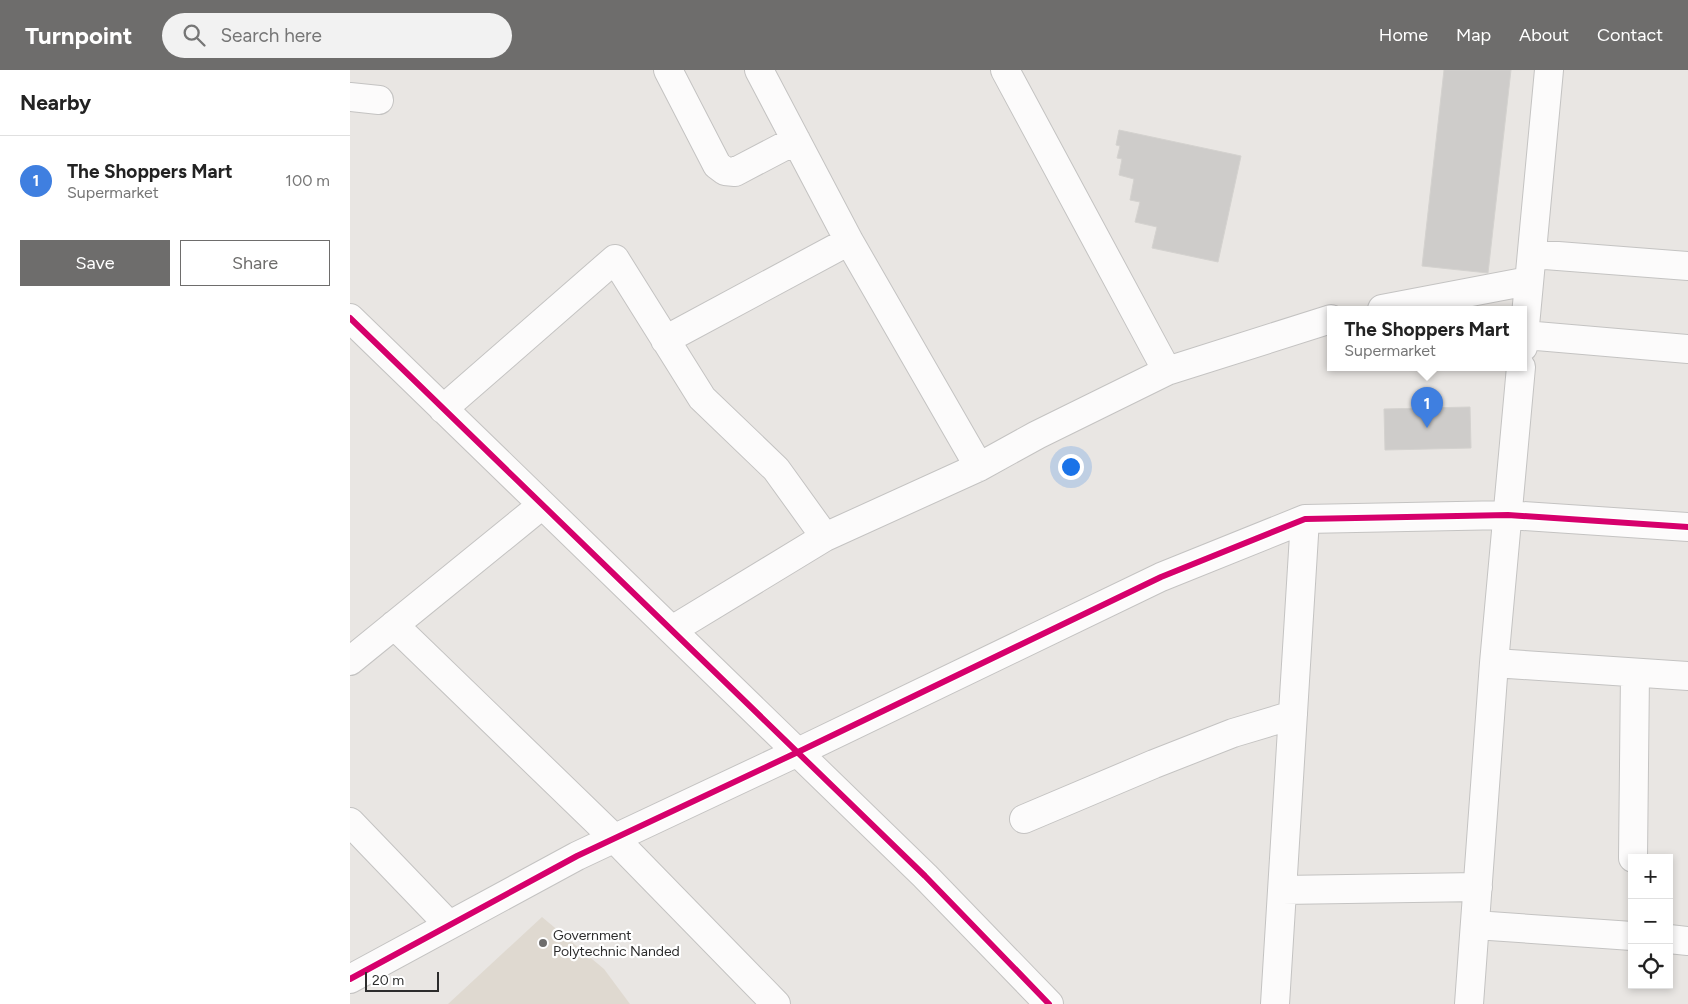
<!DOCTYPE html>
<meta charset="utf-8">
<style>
body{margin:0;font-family:Figtree,sans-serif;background:#f2f2f2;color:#222}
.controls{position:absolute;right:15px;bottom:15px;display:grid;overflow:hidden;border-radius:0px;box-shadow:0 2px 8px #0003}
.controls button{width:45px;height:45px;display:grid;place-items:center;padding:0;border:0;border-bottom:1px solid #e0e0e0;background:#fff;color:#222;font:25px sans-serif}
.scale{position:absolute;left:15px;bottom:12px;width:74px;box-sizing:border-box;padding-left:5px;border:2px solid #2c2c2c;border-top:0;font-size:14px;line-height:18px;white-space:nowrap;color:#2c2c2c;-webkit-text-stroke:4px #fff;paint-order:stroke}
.you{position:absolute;left:720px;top:396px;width:18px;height:18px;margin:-12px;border:4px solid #fff;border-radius:50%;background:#1a73e8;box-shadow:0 0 0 8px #1a73e833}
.badge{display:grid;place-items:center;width:32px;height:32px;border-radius:50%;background:#6e6d6c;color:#fff;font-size:16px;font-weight:700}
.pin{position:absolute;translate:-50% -41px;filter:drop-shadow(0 1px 2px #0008)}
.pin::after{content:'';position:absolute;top:26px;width:18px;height:15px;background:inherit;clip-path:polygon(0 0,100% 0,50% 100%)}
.popup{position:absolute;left:977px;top:236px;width:200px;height:65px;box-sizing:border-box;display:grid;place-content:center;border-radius:0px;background:#fff;filter:drop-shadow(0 1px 4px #0005);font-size:16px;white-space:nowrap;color:#767676}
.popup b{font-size:19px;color:#222}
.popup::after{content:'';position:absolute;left:50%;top:100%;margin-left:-10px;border:10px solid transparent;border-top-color:#fff}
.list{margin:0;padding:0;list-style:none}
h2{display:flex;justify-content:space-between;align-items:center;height:65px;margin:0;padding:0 20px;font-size:21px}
h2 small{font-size:16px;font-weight:400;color:#767676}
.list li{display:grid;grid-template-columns:32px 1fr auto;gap:15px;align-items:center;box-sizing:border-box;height:90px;padding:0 20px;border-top:1px solid #e0e0e0}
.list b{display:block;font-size:19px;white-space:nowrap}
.list p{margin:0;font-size:16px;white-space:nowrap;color:#767676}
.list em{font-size:16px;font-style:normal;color:#767676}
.actions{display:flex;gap:10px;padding:15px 20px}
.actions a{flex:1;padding:11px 0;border:1px solid #6e6d6c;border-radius:0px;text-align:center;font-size:18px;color:#6e6d6c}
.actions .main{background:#6e6d6c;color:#fff}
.icon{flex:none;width:28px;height:28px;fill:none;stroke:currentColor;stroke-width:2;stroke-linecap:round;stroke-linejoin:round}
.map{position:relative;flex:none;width:1338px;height:934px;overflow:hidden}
header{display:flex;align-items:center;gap:30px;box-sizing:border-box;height:70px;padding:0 25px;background:#6e6d6c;color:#fff}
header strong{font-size:24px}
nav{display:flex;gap:28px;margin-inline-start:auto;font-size:18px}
.search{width:350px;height:45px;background:#f2f2f2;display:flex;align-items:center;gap:12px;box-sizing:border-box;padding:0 18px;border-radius:28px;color:#767676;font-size:19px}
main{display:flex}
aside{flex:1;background:#fff}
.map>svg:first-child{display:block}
.education{fill:#dfd9d0}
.building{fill:#ceccca;stroke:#d4d2cf}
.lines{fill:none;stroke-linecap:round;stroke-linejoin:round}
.minor-casing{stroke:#c4c3c2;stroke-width:30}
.minor{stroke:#fcfbfb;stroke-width:28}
.cycleway-casing{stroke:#fff;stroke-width:9}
.cycleway{stroke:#d6006c;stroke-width:6}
.poi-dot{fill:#6e6d6c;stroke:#fff;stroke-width:2}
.labels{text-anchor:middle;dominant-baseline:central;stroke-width:4.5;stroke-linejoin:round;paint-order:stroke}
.poi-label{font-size:14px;fill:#2c2c2c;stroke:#fff;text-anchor:start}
</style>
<header>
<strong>Turnpoint</strong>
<div class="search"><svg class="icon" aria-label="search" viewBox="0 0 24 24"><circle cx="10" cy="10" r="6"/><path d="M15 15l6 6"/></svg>Search here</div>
<nav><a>Home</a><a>Map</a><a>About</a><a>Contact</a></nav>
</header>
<main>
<aside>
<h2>Nearby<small></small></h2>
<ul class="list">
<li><span class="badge" style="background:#3f7fe0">1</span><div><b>The Shoppers Mart</b><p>Supermarket</p></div><em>100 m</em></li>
</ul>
<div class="actions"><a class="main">Save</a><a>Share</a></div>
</aside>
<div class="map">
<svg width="1338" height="934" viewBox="0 0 1338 934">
<rect width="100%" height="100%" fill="#e9e6e3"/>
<path class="education" d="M192,847L254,899L280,934H98Z"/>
<path class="building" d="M1094,0H1161L1138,203L1072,196Z
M769,60L891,86L868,192L802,178L807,157L785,152L790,132L780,130L784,109L769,105L772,89L767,88L770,76L766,75Z
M1120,337L1121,378L1035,380L1034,339Z"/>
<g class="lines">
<g class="minor-casing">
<path id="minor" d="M318,0L367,95L375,101L385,102L446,70
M409,0L499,171L629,397
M655,0L817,301
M0,27L29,30
M1182,184L1338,196
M1032,239L1179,211
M0,248L575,806L699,934
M1174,265L1338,279
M315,270L499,171
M1173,277L1199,0
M93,339L265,189L352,328L426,399L475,467
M44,555L264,768L426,934
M322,560L475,467L629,397L687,365L817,301L981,249
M0,591L192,435
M1144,593L1338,606
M674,749L804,694L883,663L943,645
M0,752L99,855
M1283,788L1285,603
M932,820L1128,817
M1125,855L1282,866
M1319,869L1338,871
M0,909L227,786L448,682L811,507L955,449L1158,445L1338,457
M925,934L955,449
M1119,934L1144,593L1171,297"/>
</g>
<use href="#minor" class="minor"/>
<g class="cycleway-casing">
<path id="cycleway" d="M0,248L575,806L699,934
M0,909L227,786L448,682L811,507L955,449L1158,445L1338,457"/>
</g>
<use href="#cycleway" class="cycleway"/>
</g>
<circle class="poi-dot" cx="193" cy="873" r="5"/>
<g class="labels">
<g class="poi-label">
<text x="203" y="865">Government<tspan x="203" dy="16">Polytechnic Nanded</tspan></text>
</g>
</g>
</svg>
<div class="controls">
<button>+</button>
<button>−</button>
<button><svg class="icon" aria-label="locate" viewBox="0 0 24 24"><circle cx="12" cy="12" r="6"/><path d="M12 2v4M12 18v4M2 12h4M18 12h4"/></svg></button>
</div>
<div class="scale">20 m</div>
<div class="you"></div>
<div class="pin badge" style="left:1077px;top:358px;background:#3f7fe0">1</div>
<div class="popup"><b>The Shoppers Mart</b>Supermarket</div>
</div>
</main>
